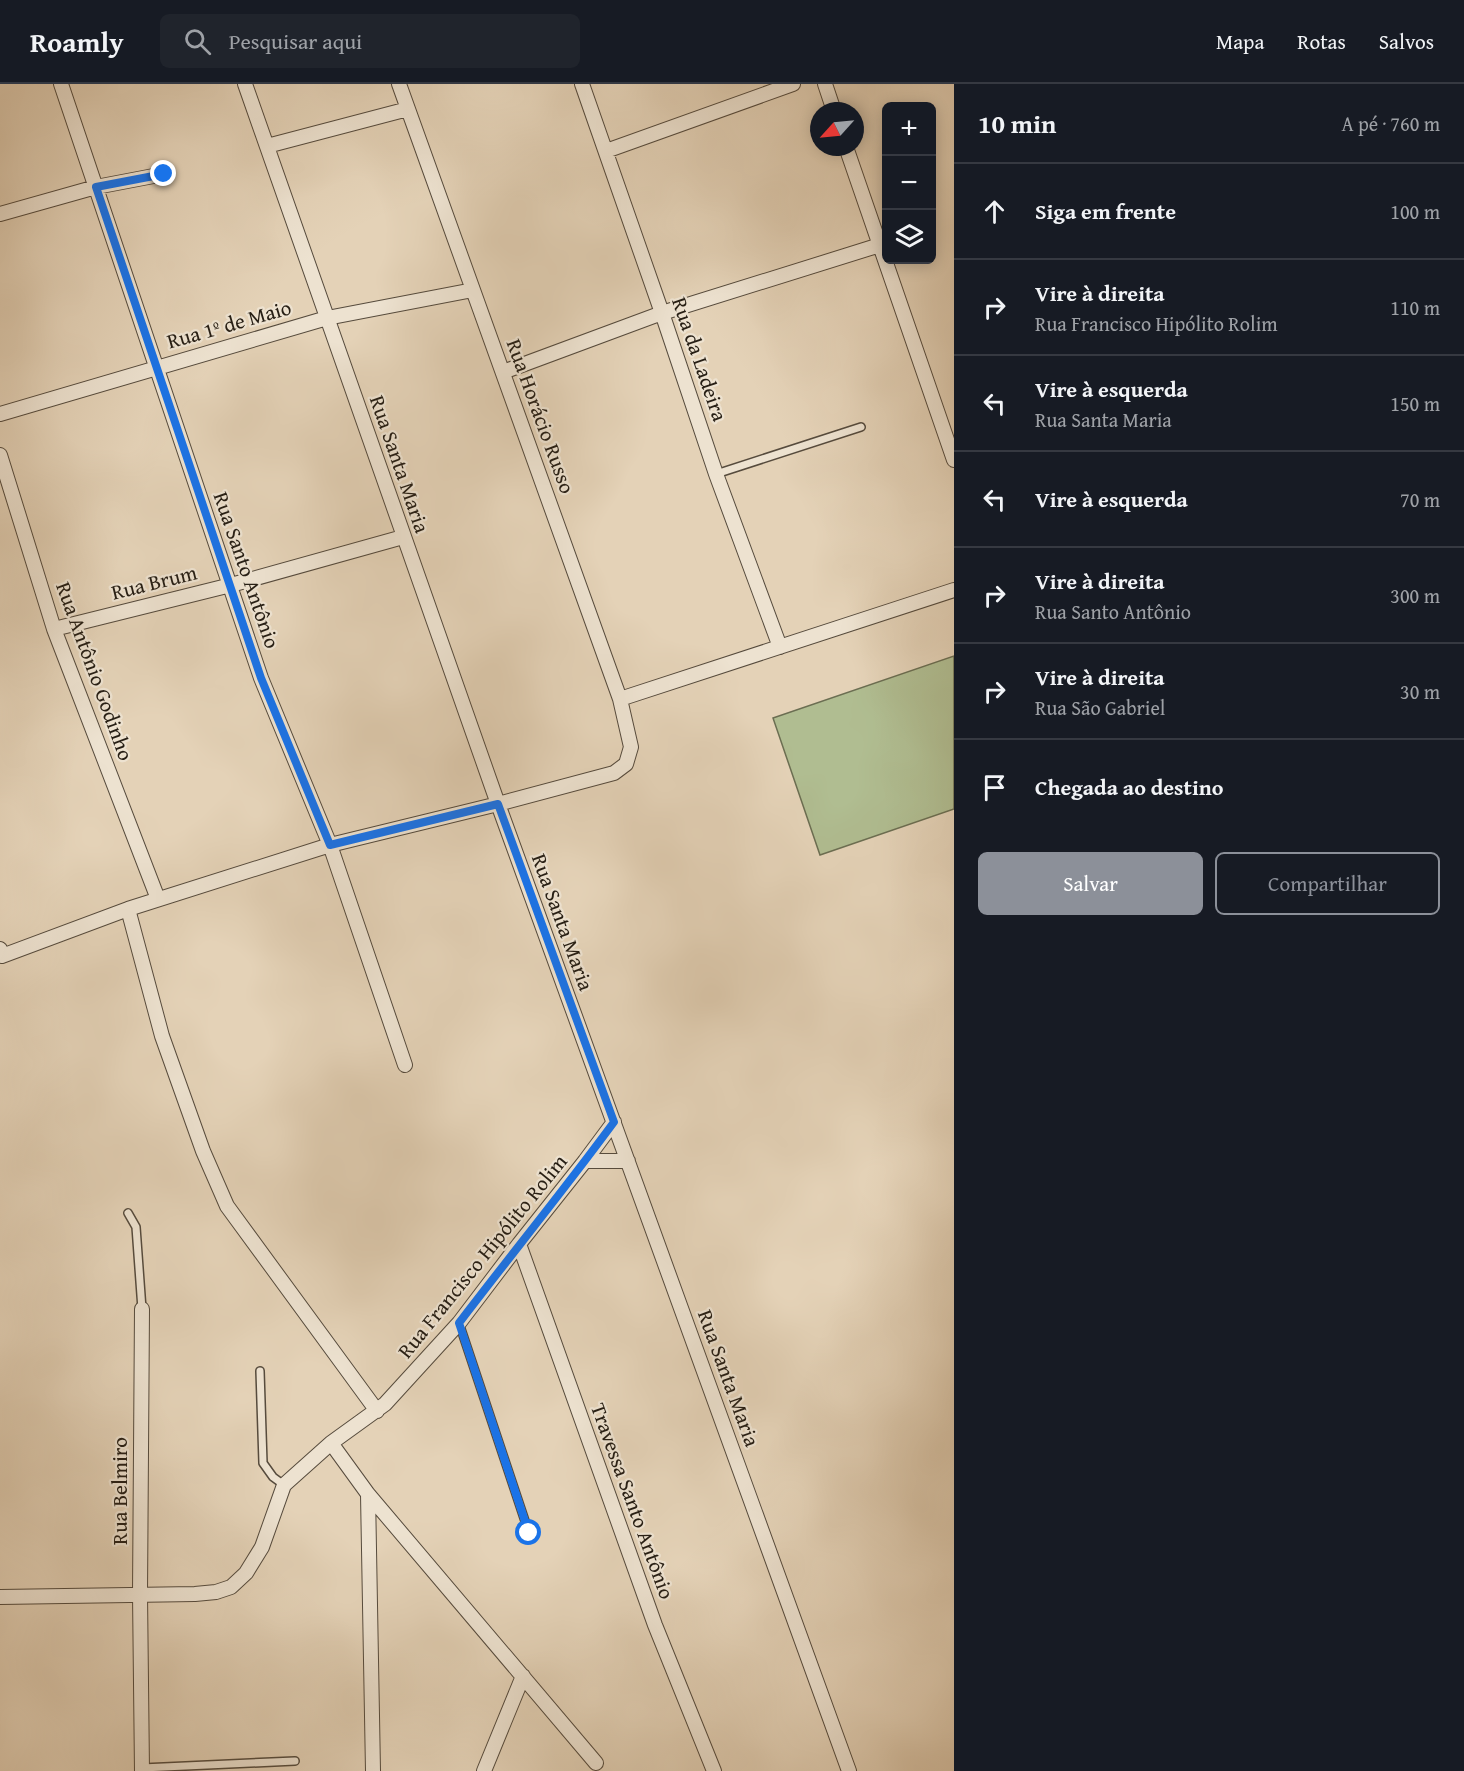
<!DOCTYPE html>
<html lang="pt">
<meta charset="utf-8">
<style>
body{margin:0;font-family:"Gentium Book Plus",serif;background:#20242c;color:#f1f3f6}
.controls{position:absolute;right:18px;top:18px;display:grid;overflow:hidden;border-radius:9px;box-shadow:0 3px 15px #0003}
.controls button{width:54px;height:54px;display:grid;place-items:center;padding:0;border:0;border-bottom:2px solid #363941;background:#171b24;color:#f1f3f6;font:30px sans-serif}
.compass{position:absolute;left:810px;top:18px;width:54px;height:54px;border-radius:50%;background:#171b24;box-shadow:0 3px 15px #0003;rotate:243deg}
.stop{position:absolute;width:18px;height:18px;margin:-14px;border:4px solid #1a73e8;border-radius:50%;background:#fff}
.stop.end{background:#1a73e8;border-color:#fff;box-shadow:0 2px 6px #0008}
.list{margin:0;padding:0;list-style:none}
h2{display:flex;justify-content:space-between;align-items:center;height:78px;margin:0;padding:0 24px;font-size:26px}
h2 small{font-size:20px;font-weight:400;color:#9ea1a6}
.list li{display:grid;grid-template-columns:39px 1fr auto;gap:18px;align-items:center;box-sizing:border-box;height:96px;padding:0 24px;border-top:2px solid #363941}
.list b{display:block;font-size:22px;white-space:nowrap}
.list p{margin:0;font-size:20px;white-space:nowrap;color:#9ea1a6}
.list em{font-size:20px;font-style:normal;color:#9ea1a6}
.actions{display:flex;gap:12px;padding:18px 24px}
.actions a{flex:1;padding:14px 0;border:2px solid #8c9099;border-radius:9px;text-align:center;font-size:21px;color:#8c9099}
.actions .main{background:#8c9099;color:#fff}
.icon{flex:none;width:33px;height:33px;fill:none;stroke:currentColor;stroke-width:2;stroke-linecap:round;stroke-linejoin:round}
.map{position:relative;flex:none;width:954px;height:1687px;overflow:hidden}
header{display:flex;align-items:center;gap:36px;box-sizing:border-box;height:84px;padding:0 30px;background:#171b24;border-bottom:2px solid #363941}
header strong{font-size:28px}
nav{display:flex;gap:33px;margin-inline-start:auto;font-size:21px}
.search{width:420px;height:54px;background:#20242c;display:flex;align-items:center;gap:15px;box-sizing:border-box;padding:0 21px;border-radius:9px;color:#9ea1a6;font-size:22px}
main{display:flex}
aside{flex:1;background:#171b24}
.map>svg:first-child{display:block}
.green{fill:#b0bd91;stroke:#6b6e52;stroke-width:1.5}
.lines{fill:none;stroke-linecap:round;stroke-linejoin:round}
.lane-casing{stroke:#564b3d;stroke-width:10}
.street-casing{stroke:#564b3d;stroke-width:16}
.lane{stroke:#ede2d0;stroke-width:7}
.street{stroke:#ede2d0;stroke-width:14}
.route{stroke:#1a73e8;stroke-width:8}
.labels{text-anchor:middle;dominant-baseline:central;stroke-width:4.5;stroke-linejoin:round;paint-order:stroke}
.street-label{font-size:21px;fill:#261e14;stroke:#ede2d0}
</style>
<header>
<strong>Roamly</strong>
<div class="search"><svg class="icon" aria-label="search" viewBox="0 0 24 24"><circle cx="10" cy="10" r="6"/><path d="M15 15l6 6"/></svg>Pesquisar aqui</div>
<nav><a>Mapa</a><a>Rotas</a><a>Salvos</a></nav>
</header>
<main>
<div class="map">
<svg width="954" height="1687" viewBox="0 0 954 1687">
<rect width="100%" height="100%" fill="#e4d2b7"/>
<filter id="stains"><feTurbulence type="fractalNoise" baseFrequency=".00333" numOctaves="4"/><feColorMatrix values="0 0 0 0 .2 0 0 0 0 .09 0 0 0 0 .02 0 0 0 .5 -.17"/></filter>
<radialGradient id="worn" r=".72"><stop offset=".6" stop-color="#630" stop-opacity="0"/><stop offset="1" stop-color="#630" stop-opacity=".3"/></radialGradient>
<path class="green" d="M954,572V725L820,771L773,634Z"/>
<g class="lines">
<g class="lane-casing">
<path id="lane" d="M716,390L861,343
M128,1129L136,1143L142,1225
M459,1239L529,1449
M260,1287L263,1379L273,1393L284,1401
M142,1684L295,1677"/>
</g>
<g class="street-casing">
<path id="street" d="M61,0L261,594L330,761L405,981
M245,0L498,720L849,1687
M582,0L662,229L716,390L780,563
M825,0L834,27
M267,62L408,25
M846,63L954,376
M606,67L793,0
M0,130L96,103L164,90
M503,288L662,229L880,161
M0,330L327,234L473,206
M0,371L54,545L158,815
M54,545L231,501L403,453
M620,615L954,506
M128,825L162,952L203,1067L227,1122L377,1327
M0,865L2,872L128,825L330,761L498,720L614,689L626,680L631,663L620,615L399,0
M585,1077H628
M519,1160L655,1541L714,1687
M331,1359L368,1410L596,1679
M368,1410L373,1687
M0,1513L195,1510L216,1508L231,1503L246,1489L262,1463L284,1401L331,1359L385,1320L459,1239L519,1160L585,1077L614,1038
M142,1687L140,1510L142,1225
M484,1687L523,1592"/>
</g>
<use href="#lane" class="lane"/>
<use href="#street" class="street"/>
</g>
<g class="lines">
<path class="route" d="M164,90L96,103L261,594L330,761L498,720L614,1038C564,1106 510,1172 459,1239L529,1449"/>
</g>
<g class="labels">
<g class="street-label">
<text transform="translate(229 240) rotate(-16)">Rua 1º de Maio</text>
<text transform="translate(700 275) rotate(71)">Rua da Ladeira</text>
<text transform="translate(541 332) rotate(70)">Rua Horácio Russo</text>
<text transform="translate(400 380) rotate(71)">Rua Santa Maria</text>
<text transform="translate(247 486) rotate(71)">Rua Santo Antônio</text>
<text transform="translate(154 498) rotate(-14)">Rua Brum</text>
<text transform="translate(95 587) rotate(70)">Rua Antônio Godinho</text>
<text transform="translate(563 838) rotate(70)">Rua Santa Maria</text>
<text transform="translate(482 1172) rotate(-51)">Rua Francisco Hipólito Rolim</text>
<text transform="translate(729 1294) rotate(70)">Rua Santa Maria</text>
<text transform="translate(119 1407) rotate(-90)">Rua Belmiro</text>
<text transform="translate(633 1417) rotate(70)">Travessa Santo Antônio</text>
</g>
</g>
<rect width="100%" height="100%" filter="url(#stains)"/>
<rect width="100%" height="100%" fill="url(#worn)"/>
</svg>
<div class="controls">
<button>+</button>
<button>−</button>
<button><svg class="icon" aria-label="layers" viewBox="0 0 24 24"><path d="M12 4l9 5-9 5-9-5zM3 14l9 5 9-5"/></svg></button>
</div>
<svg class="compass" viewBox="-18 -18 36 36"><path d="M0-13l5 13h-10z" fill="#e53935"/><path d="M0 13l5-13h-10z" fill="#9ea1a6"/></svg>
<div class="stop" style="left:529px;top:1449px"></div>
<div class="stop end" style="left:164px;top:90px"></div>
</div>
<aside>
<h2>10 min<small>A pé · 760 m</small></h2>
<ul class="list">
<li><svg class="icon" aria-label="ahead" viewBox="0 0 24 24"><path d="M12 20V5M6 11l6-6 6 6"/></svg><div><b>Siga em frente</b></div><em>100 m</em></li>
<li><svg class="icon" aria-label="right" viewBox="0 0 24 24"><path d="M7 20v-9h11M14 6l5 5-5 5"/></svg><div><b>Vire à direita</b><p>Rua Francisco Hipólito Rolim</p></div><em>110 m</em></li>
<li><svg class="icon" aria-label="left" viewBox="0 0 24 24"><path d="M17 20v-9H6M10 6l-5 5 5 5"/></svg><div><b>Vire à esquerda</b><p>Rua Santa Maria</p></div><em>150 m</em></li>
<li><svg class="icon" aria-label="left" viewBox="0 0 24 24"><path d="M17 20v-9H6M10 6l-5 5 5 5"/></svg><div><b>Vire à esquerda</b></div><em>70 m</em></li>
<li><svg class="icon" aria-label="right" viewBox="0 0 24 24"><path d="M7 20v-9h11M14 6l5 5-5 5"/></svg><div><b>Vire à direita</b><p>Rua Santo Antônio</p></div><em>300 m</em></li>
<li><svg class="icon" aria-label="right" viewBox="0 0 24 24"><path d="M7 20v-9h11M14 6l5 5-5 5"/></svg><div><b>Vire à direita</b><p>Rua São Gabriel</p></div><em>30 m</em></li>
<li><svg class="icon" aria-label="arrive" viewBox="0 0 24 24"><path d="M6 21V4h12l-3 4 3 4H6"/></svg><div><b>Chegada ao destino</b></div></li>
</ul>
<div class="actions"><a class="main">Salvar</a><a>Compartilhar</a></div>
</aside>
</main>
